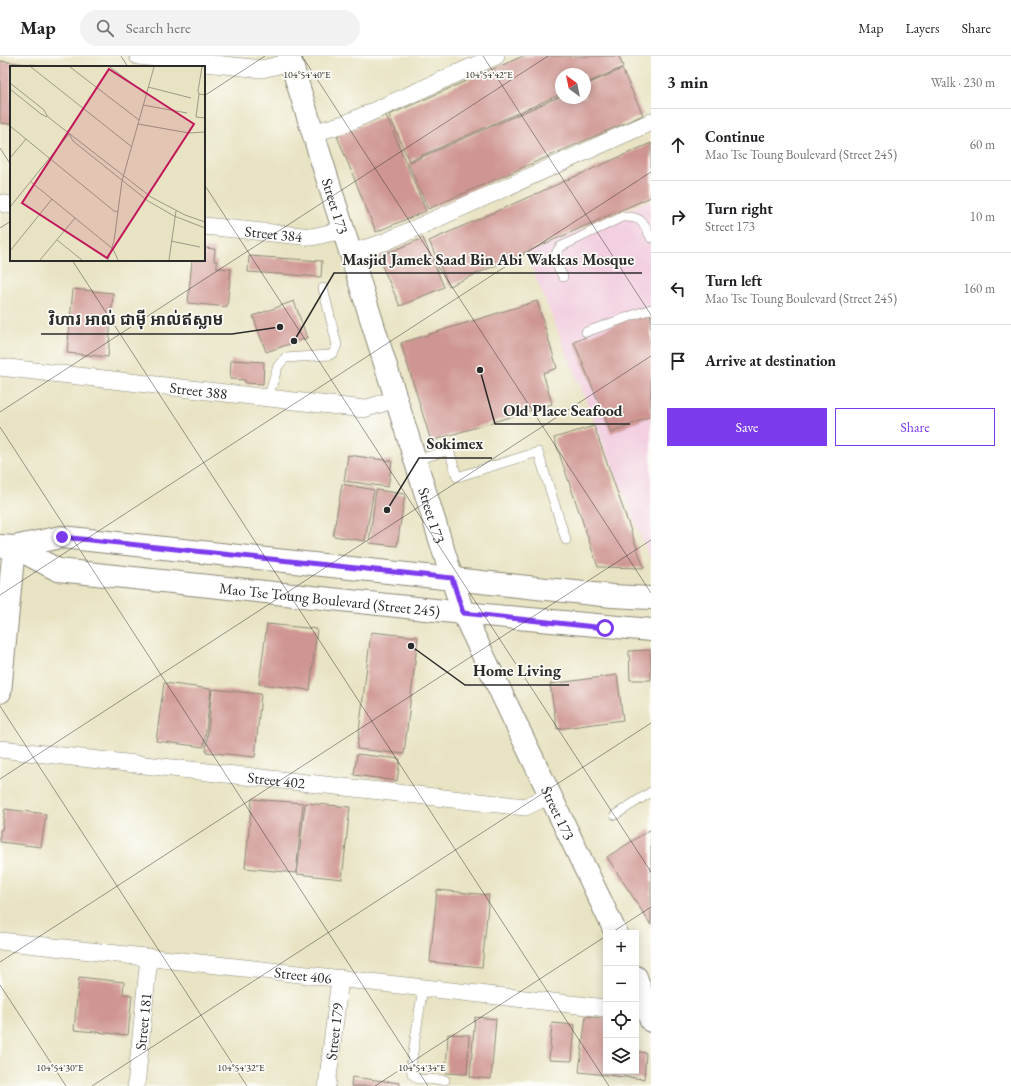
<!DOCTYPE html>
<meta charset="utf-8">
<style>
body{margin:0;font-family:"EB Garamond","Noto Sans Khmer",serif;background:#f2f2f2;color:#202124}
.controls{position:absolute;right:12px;bottom:12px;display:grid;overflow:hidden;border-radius:0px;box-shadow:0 2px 10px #0003}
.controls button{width:36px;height:36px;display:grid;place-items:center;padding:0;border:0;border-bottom:1px solid #e0e0e0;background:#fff;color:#202124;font:20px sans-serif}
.compass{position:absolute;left:555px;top:12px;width:36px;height:36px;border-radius:50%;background:#fff;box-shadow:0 2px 10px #0003;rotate:327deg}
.stop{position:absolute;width:12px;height:12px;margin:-9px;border:3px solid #7c3aed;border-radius:50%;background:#fff}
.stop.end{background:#7c3aed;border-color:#fff;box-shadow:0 1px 4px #0008}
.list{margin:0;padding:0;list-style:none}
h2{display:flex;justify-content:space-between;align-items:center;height:52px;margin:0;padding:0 16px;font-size:17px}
h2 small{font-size:13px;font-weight:400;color:#757577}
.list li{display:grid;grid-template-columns:26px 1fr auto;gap:12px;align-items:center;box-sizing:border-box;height:72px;padding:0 16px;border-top:1px solid #e0e0e0}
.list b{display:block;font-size:15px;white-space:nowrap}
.list p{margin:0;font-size:13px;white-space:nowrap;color:#757577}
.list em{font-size:13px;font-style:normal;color:#757577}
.actions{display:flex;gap:8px;padding:12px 16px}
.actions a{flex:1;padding:9px 0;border:1px solid #7c3aed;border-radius:0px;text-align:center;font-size:14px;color:#7c3aed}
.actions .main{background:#7c3aed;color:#fff}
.icon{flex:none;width:22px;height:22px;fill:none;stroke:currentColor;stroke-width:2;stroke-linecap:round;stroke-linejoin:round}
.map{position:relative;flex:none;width:651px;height:1030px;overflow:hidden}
header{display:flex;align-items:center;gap:24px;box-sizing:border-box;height:56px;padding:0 20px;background:#fff;border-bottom:1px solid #e0e0e0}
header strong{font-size:19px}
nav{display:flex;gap:22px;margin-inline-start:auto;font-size:14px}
.search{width:280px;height:36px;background:#f2f2f2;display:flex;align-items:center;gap:10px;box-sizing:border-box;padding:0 14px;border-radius:22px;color:#757577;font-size:15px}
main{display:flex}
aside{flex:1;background:#fff}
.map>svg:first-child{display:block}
.built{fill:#f2cfe1}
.building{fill:#cf9592}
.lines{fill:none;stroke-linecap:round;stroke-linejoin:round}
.service-casing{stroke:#8a8776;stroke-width:10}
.minor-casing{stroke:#8a8776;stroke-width:18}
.tertiary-casing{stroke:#8a8776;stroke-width:24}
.secondary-casing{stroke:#8a8776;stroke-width:24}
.service{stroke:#fff;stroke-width:9}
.minor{stroke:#fff;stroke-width:17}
.tertiary{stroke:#fff;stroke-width:22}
.secondary{stroke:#fff;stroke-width:22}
.route{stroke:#7c3aed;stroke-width:5}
.ticks{fill:none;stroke:#2b2b2b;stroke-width:1;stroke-opacity:0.45}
.labels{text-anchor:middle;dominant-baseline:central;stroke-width:3.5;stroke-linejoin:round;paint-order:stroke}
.street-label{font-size:15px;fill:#2b2b2b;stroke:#fdfcf7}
.inset-road{fill:none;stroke:#9c9986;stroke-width:1}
.view{fill:#c2185b;fill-opacity:0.15;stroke:#c2185b;stroke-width:2}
.inset-edge{fill:none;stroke:#2b2b2b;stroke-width:2}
.ticks-label{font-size:10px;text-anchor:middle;fill:#2b2b2b;stroke:#fdfcf7;stroke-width:3.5;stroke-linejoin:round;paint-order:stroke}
.leader{fill:none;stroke:#2b2b2b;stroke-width:1.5}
.callout-dot{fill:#2b2b2b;stroke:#fdfcf7;stroke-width:1.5}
.callout-label{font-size:16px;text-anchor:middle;font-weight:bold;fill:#2b2b2b;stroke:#fdfcf7;stroke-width:3.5;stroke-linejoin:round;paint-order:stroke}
</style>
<header>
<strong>Map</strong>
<div class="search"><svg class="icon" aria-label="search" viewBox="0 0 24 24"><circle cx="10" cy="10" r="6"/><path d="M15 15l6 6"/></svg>Search here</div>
<nav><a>Map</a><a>Layers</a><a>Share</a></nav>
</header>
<main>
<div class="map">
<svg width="651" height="1030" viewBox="0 0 651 1030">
<rect width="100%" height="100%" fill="#fdfcf7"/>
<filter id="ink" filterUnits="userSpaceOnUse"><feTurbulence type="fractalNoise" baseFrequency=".025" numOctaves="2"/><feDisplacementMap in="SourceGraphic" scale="8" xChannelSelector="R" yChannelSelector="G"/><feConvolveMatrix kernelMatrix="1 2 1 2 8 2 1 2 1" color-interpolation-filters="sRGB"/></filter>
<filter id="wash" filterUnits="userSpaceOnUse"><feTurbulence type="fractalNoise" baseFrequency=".012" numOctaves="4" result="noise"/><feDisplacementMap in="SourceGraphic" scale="16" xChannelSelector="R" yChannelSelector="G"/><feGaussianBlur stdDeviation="0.9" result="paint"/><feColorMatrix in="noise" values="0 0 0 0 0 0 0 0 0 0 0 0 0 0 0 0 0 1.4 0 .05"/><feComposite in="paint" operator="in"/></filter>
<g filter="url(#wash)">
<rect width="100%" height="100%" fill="#e8e3c2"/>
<path class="built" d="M651,144V505L526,197Z"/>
<g id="blocks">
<path class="building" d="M523,0H619L623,11L585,28V18H561V38L409,105L389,59Z
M0,5L37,9V11H11V68L0,67Z
M622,13L643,59L428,153L408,107L561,40V42H585V29Z
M386,59L426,155L376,176L337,80Z
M651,87V141L449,230L429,185Z
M423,182L444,231L400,250L378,201Z
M204,192L215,193L214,205H217V212L231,213L227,251L188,247L192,204H204Z
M249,200L322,205L321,221L248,216Z
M73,233L113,237L108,301L67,297Z
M294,245L307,282L266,296L253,260Z
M537,245L557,312L543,317L552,348L431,385L401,287Z
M651,254V360L611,377L574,286Z
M231,304L264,306L263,328L245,327V324L230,323Z
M594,370L644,512L598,511L554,382Z
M348,399L392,405L388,431L344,425Z
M342,428L374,434L365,485L333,480Z
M376,434L405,438L397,490L369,487Z
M267,568L317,573L310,634L259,628Z
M371,576L418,581L404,698L357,693Z
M651,594V624H630L629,595Z
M617,619L623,664L557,673L550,628Z
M164,627L211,633L204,691L156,685Z
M212,633L261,638L255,701L206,696Z
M357,698L400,703L397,725L354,719Z
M252,743L303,747L296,817L245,812Z
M305,747L350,751L342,823L297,818Z
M5,753L46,758L41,791L0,786V774H2Z
M651,773V869L607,801Z
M437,834L489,839L482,911L430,906Z
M79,921L124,926L123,938L132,939L128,979L74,974Z
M586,960L606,963V1015H636V995L646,997L644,1023L579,1016Z
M475,961L496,963L491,1023L470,1021Z
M552,967L575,969L572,1005L549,1004Z
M448,978L469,979L467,1018L446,1017Z
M352,1021L400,1027V1030H351Z"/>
</g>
</g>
<g filter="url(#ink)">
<use href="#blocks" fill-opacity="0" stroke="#8a8776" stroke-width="1"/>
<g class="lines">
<g class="service-casing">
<path id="service" d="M563,221C557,209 551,202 560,191L622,161C642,160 643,166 651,182
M586,276L651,253
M268,342L278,310L285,302L330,299L334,296L337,289L323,232
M416,404L449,394L457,421L538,396L566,484
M615,759L651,736
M423,931L411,1010L412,1018L418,1023L445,1024"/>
</g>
<g class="minor-casing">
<g id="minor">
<path d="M138,0L262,13L291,6"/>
<path d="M313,77L347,67L496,0"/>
<path d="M0,147L11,149"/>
<path id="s1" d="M204,170L312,181L343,174"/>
<path d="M350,197L385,186L651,66"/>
<path id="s2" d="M0,311L364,353L396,343"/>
<path id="s3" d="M0,693L525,751L550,739"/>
<path id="s4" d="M0,885L606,952"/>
<path id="s5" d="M136,1030L149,901"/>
<path id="s6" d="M327,1030L340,922"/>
</g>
</g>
<g class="tertiary-casing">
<g id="tertiary">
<path id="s7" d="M289,0L463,557L616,877"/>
<path d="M0,636L14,491"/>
<path d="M636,921L651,965"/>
</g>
</g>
<g class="secondary-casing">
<g id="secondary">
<path d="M0,490L14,491L61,481L612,540L651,542"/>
<path id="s8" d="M14,491L58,514L463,557L651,574"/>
</g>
</g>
<use href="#service" class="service"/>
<use href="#minor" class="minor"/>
<use href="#tertiary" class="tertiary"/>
<use href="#secondary" class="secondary"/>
</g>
</g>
<g class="lines" filter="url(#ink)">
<path class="route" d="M62,481L452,522L463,557L605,572"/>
</g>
<path class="ticks" d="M121,0L128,11M302,0L651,537M483,0L651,259M204,40L265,0M0,92L11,109M204,128L651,816M0,172L11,165M72,204L609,1030M0,356L548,0M0,371L428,1030M0,539L651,116M0,650L247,1030M0,723L651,300M611,877L651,851M0,906L651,484M0,929L66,1030M92,1030L651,667M375,1030L606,880"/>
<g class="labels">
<g class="street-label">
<text stroke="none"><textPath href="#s7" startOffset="157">Street 173</textPath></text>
<text stroke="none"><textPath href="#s1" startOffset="70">Street 384</textPath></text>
<text stroke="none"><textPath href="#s2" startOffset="200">Street 388</textPath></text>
<text stroke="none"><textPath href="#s7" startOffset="481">Street 173</textPath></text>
<text stroke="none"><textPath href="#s8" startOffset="323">Mao Tse Toung Boulevard (Street 245)</textPath></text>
<text stroke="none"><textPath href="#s3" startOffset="278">Street 402</textPath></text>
<text stroke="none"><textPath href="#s7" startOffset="805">Street 173</textPath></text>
<text stroke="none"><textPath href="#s4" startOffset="305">Street 406</textPath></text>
<text stroke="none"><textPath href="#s5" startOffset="65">Street 181</textPath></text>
<text stroke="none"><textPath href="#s6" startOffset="55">Street 179</textPath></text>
</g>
</g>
<g transform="translate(10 10)">
<rect width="195" height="195" fill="#e8e3c2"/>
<path class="inset-road" d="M21,1L122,81M60,1L129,54M100,1L136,28M192,1L188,25L189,28L195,29M0,17L34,44L38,51L141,131L175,149L195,156M138,21L181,32M0,23L31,48L37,51M189,28L186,51L195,52M133,39L177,47M128,58L179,67L195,66M0,60L104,145L108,146M59,68L63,75L138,135L164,150L195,162M0,92L16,73M21,116L103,183L108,194M0,141L59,68M47,174L72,194M161,175L190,181M0,185L42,133M30,194L65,152M98,194L104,175L112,115L144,1M159,194L166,145"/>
<path class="view" d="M99,3L184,58L97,192L12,137Z"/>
<rect width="195" height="195" class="inset-edge"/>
</g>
<g class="ticks-label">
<text x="307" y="22">104°54'40"E</text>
<text x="489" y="22">104°54'42"E</text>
<text x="60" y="1015">104°54'30"E</text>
<text x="241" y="1015">104°54'32"E</text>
<text x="422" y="1015">104°54'34"E</text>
</g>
<path class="leader" d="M294 285L334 217H642M280 271L232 278H41M480 314L495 368H630M387 454L419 402H492M411 590L465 629H569"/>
<g class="callout-dot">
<circle cx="294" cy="285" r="4"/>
<circle cx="280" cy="271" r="4"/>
<circle cx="480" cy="314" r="4"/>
<circle cx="387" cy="454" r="4"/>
<circle cx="411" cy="590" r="4"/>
</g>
<g class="callout-label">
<text x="488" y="209">Masjid Jamek Saad Bin Abi Wakkas Mosque</text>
<text x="136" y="269">វិហារ អាល់ ជាម៉ី អាល់ឥស្លាម</text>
<text x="563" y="360">Old Place Seafood</text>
<text x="455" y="393">Sokimex</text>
<text x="517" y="620">Home Living</text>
</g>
</svg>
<div class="controls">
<button>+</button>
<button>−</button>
<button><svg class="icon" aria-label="locate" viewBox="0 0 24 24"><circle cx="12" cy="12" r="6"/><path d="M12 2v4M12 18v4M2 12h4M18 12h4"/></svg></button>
<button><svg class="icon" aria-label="layers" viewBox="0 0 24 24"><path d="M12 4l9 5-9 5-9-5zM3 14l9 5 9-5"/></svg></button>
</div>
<svg class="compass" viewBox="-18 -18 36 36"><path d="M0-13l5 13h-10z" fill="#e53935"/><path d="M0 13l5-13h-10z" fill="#757577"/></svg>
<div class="stop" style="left:605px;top:572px"></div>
<div class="stop end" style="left:62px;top:481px"></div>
</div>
<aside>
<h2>3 min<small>Walk · 230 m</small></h2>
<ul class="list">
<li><svg class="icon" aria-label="ahead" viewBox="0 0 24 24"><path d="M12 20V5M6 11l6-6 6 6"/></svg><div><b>Continue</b><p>Mao Tse Toung Boulevard (Street 245)</p></div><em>60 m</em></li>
<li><svg class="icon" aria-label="right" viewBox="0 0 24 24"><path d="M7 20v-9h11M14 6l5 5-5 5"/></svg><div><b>Turn right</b><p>Street 173</p></div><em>10 m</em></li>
<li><svg class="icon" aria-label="left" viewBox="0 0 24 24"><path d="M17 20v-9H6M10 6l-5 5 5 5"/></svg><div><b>Turn left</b><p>Mao Tse Toung Boulevard (Street 245)</p></div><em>160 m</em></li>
<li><svg class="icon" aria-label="arrive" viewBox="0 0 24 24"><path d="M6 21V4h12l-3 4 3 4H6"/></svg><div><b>Arrive at destination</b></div></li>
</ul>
<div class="actions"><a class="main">Save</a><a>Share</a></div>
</aside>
</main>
